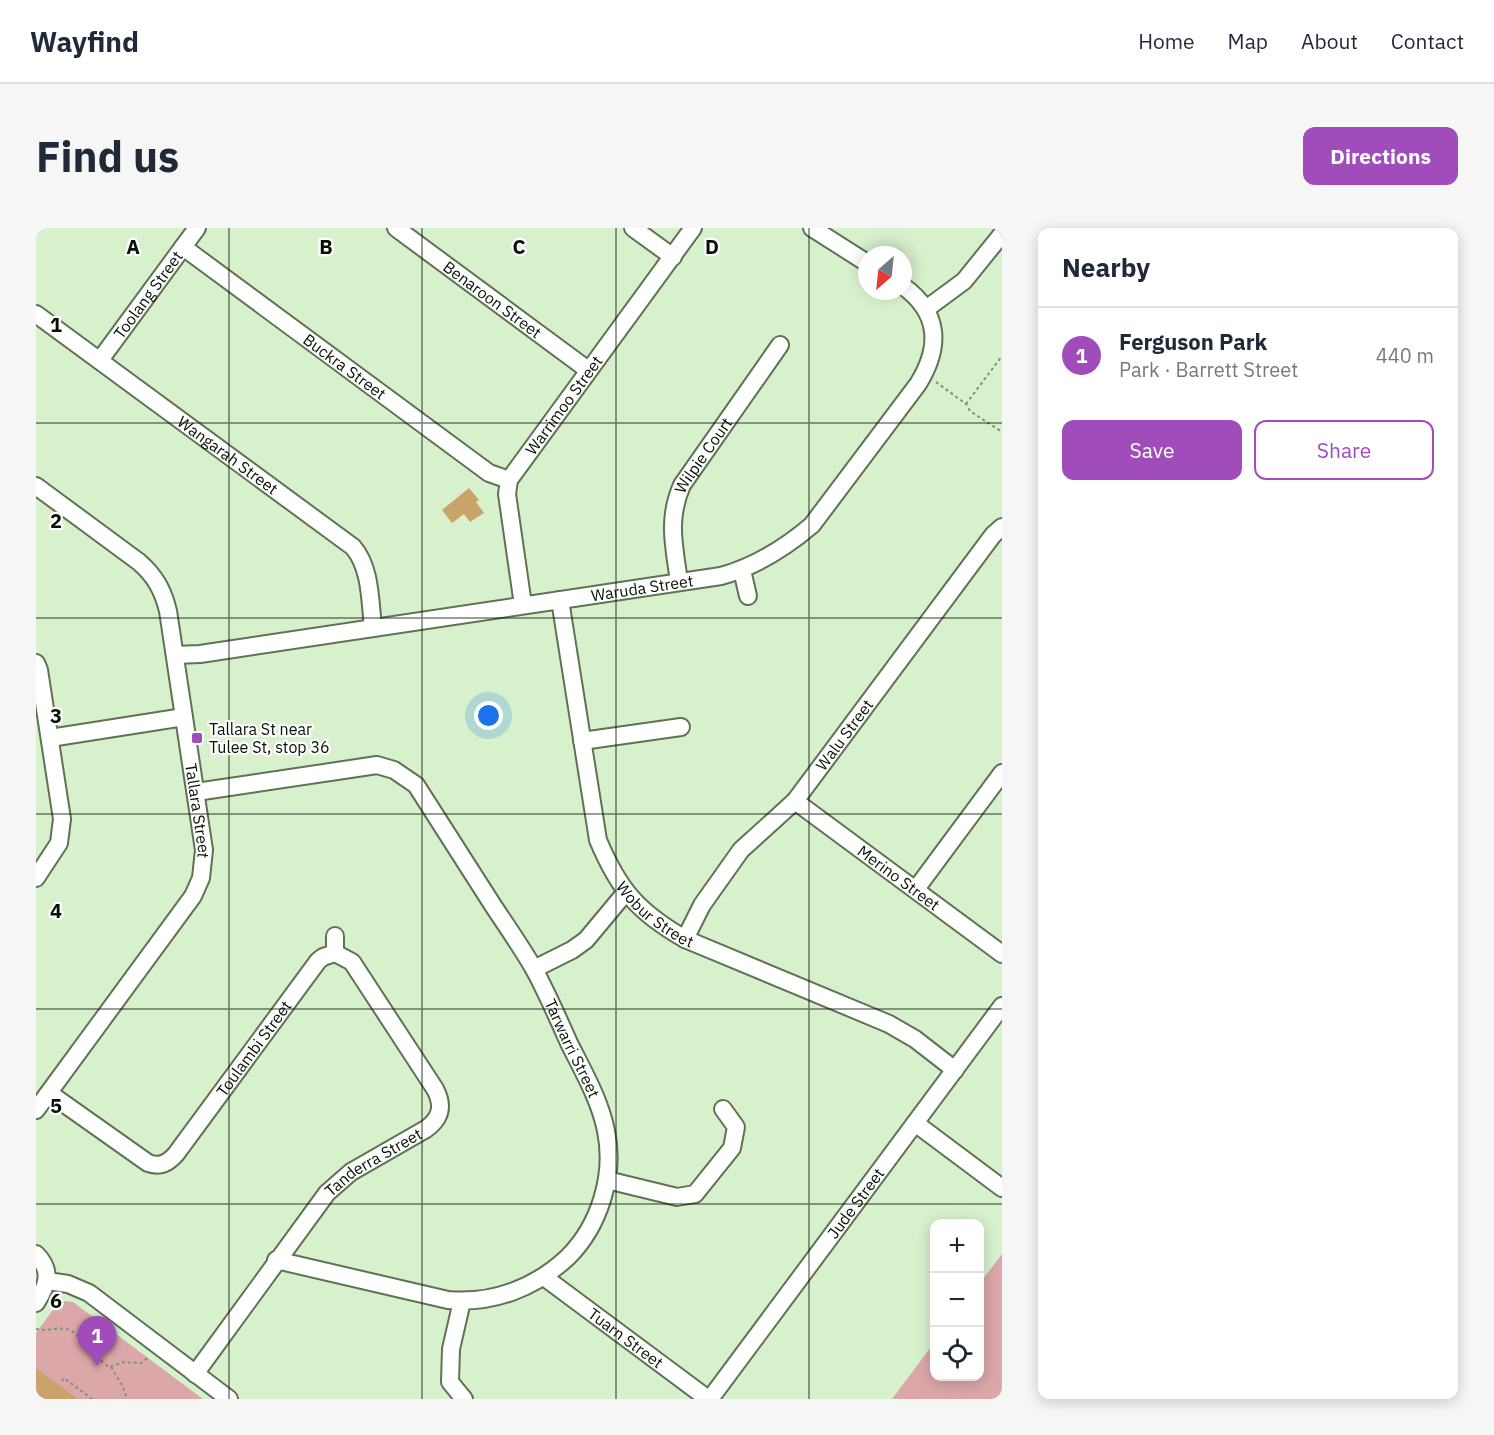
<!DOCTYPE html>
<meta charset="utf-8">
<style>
body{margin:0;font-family:"IBM Plex Sans",sans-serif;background:#f6f6f7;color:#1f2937}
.controls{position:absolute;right:18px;bottom:18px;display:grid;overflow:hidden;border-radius:12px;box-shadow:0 3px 15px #0003}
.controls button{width:54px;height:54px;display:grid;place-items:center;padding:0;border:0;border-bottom:2px solid #e0e1e3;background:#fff;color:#1f2937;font:30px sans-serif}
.compass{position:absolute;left:822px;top:18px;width:54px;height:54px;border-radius:50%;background:#fff;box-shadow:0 3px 15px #0003;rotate:207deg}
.you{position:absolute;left:453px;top:488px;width:21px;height:21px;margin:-15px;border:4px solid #fff;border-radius:50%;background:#1a73e8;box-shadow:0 0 0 9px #1a73e833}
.badge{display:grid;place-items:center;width:39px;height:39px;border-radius:50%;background:#a04dbb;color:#fff;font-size:20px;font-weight:700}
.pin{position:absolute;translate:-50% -50px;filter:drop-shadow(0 2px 3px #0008)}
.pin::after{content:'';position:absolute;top:32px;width:21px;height:18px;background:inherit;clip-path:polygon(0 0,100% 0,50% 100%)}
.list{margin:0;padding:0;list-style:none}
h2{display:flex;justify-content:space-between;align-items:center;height:78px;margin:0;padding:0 24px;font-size:26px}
h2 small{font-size:20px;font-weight:400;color:#747a83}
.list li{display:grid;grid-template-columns:39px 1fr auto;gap:18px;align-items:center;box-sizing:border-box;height:96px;padding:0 24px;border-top:2px solid #e0e1e3}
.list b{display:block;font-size:22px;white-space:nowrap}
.list p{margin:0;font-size:20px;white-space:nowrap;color:#747a83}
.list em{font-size:20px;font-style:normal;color:#747a83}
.actions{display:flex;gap:12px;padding:18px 24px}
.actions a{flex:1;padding:14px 0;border:2px solid #a04dbb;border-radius:12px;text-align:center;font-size:21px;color:#a04dbb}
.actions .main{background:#a04dbb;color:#fff}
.icon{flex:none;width:33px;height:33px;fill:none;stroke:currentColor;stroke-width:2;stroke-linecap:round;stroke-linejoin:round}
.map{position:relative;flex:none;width:966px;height:1171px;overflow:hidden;border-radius:12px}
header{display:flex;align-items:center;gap:36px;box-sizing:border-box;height:84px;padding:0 30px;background:#fff;border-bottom:2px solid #e0e1e3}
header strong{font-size:28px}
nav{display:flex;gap:33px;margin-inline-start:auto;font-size:21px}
.intro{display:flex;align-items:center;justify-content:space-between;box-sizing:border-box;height:144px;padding:0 36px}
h1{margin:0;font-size:42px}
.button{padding:15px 27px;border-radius:12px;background:#a04dbb;color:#fff;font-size:21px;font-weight:700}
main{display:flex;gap:36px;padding:0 36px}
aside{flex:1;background:#fff;border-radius:12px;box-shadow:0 3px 15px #0003}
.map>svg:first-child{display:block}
.green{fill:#dca7a8}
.building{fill:#c9a369}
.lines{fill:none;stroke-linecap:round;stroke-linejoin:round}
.minor-casing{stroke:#5d7354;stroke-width:20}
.path{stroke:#7f9178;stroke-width:2;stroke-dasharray:3 3;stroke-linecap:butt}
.minor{stroke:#fff;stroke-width:16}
.grid{fill:none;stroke:#081005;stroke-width:1.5;stroke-opacity:0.55}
.poi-dot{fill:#a04dbb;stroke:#fff;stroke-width:2}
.labels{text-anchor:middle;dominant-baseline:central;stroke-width:4.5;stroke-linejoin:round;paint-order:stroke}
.street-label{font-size:16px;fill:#081005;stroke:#fff}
.poi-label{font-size:16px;fill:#081005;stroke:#fff;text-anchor:start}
.grid-label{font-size:20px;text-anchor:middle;font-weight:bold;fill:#081005;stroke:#fff;stroke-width:4.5;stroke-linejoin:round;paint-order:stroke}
</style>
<header>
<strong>Wayfind</strong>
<nav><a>Home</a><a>Map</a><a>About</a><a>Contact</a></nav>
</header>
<div class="intro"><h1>Find us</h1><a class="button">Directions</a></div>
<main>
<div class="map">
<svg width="966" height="1171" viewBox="0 0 966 1171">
<rect width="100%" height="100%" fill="#d7f1cd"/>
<path class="green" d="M966,1026V1171H856L898,1115V1148H944V1055Z
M27,1073L37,1074L167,1171H0V1105L19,1079Z"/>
<path class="building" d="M433,260L443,272L440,274L448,285L434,294L428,286L416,295L406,282Z
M0,1140L42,1171H0Z"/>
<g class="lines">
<g class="minor-casing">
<g id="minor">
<path id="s1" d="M360,0L552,142"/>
<path d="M597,0L637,29"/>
<path d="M776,0L831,35"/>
<path id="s2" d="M147,19L453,245L473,252"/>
<path d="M890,81L928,53L966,6"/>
<path id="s3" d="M0,86L317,319C335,340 334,373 337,400"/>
<path id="s4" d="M64,132L161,0"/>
<path id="s5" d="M0,258L103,334C119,348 127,362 132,383L168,622L165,650L157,668L0,882"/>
<path d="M706,342L712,368"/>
<path id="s6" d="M643,353C638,318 631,291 646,257L744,117"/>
<path id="s7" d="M524,372L562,612C583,662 602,684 649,711L853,796L879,811L919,842"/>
<path id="s8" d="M487,377L471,266L473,252L657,0"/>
<path id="s9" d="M139,427L164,426L685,348C721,338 749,320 776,297L882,156C905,119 904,85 867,58"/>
<path d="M0,435L3,442L26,591L23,615L0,650"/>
<path d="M14,510L148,489"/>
<path d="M546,513L645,499"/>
<path id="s10" d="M160,564L341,537L358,542L380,557C406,597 432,638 458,679C472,700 486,720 498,741C511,765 522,790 533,815C547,843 564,872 570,903C579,947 564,997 532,1029C499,1060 457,1076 412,1072L240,1032"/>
<path id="s11" d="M759,573L966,726"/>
<path d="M880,661L966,545"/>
<path d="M299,708V725"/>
<path id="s12" d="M649,711L666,677L705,622L759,573L957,307L966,299"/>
<path d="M498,741L536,722L550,712L590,664"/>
<path id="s13" d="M13,865L112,935C124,939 131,936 140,926L282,733L287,729L299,725"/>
<path d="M879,895L966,960"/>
<path d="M571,952L641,969L659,966L696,920L700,899L687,881"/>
<path d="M0,1026C17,1043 11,1058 0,1075"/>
<path id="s14" d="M508,1049L672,1171"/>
<path d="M11,1053L32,1056L53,1065L193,1171"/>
<path d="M426,1073L415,1121L414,1154L428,1171"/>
<path id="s15" d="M159,1146L291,965L315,944L390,901C405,890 408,878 399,861L316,734L299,725"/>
<path id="s16" d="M674,1171L966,778"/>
</g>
</g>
<path class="path" d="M900,154L930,176L934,183L966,204
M930,176L966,128
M0,1101C12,1104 22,1098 34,1102C43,1106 44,1114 50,1120C53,1124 68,1135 73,1139L88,1134L105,1135L113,1129
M75,1139L87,1159L91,1171
M26,1153L28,1150L56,1171"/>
<use href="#minor" class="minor"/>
</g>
<path class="grid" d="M193,0V1171M386,0V1171M580,0V1171M773,0V1171M0,195H966M0,390H966M0,586H966M0,781H966M0,976H966"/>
<rect class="poi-dot" x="155" y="504" width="12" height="12" rx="3"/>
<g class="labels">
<g class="street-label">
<text stroke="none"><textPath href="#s4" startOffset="81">Toolang Street</textPath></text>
<text stroke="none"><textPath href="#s1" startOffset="120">Benaroon Street</textPath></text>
<text stroke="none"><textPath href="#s2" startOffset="201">Buckra Street</textPath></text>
<text stroke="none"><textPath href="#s8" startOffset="219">Warrimoo Street</textPath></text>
<text stroke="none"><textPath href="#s3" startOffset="238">Wangarah Street</textPath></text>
<text stroke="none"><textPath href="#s6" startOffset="134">Wilpie Court</textPath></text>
<text stroke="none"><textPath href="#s9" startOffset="472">Waruda Street</textPath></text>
<text stroke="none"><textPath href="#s12" startOffset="261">Walu Street</textPath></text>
<text stroke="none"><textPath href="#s5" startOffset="388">Tallara Street</textPath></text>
<text stroke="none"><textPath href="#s11" startOffset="129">Merino Street</textPath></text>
<text stroke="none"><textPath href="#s7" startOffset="339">Wobur Street</textPath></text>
<text stroke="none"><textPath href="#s13" startOffset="284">Toulambi Street</textPath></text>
<text stroke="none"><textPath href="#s10" startOffset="534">Tarwarri Street</textPath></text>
<text stroke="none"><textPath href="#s15" startOffset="280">Tanderra Street</textPath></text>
<text stroke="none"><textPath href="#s16" startOffset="244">Jude Street</textPath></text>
<text stroke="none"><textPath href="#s14" startOffset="102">Tuarn Street</textPath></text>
</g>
<g class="poi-label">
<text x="173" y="501">Tallara St near<tspan x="173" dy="18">Tulee St, stop 36</tspan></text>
</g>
</g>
<g class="grid-label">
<text x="97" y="26">A</text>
<text x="290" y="26">B</text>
<text x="483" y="26">C</text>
<text x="676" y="26">D</text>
<text x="20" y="104">1</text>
<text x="20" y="300">2</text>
<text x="20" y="495">3</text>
<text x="20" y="690">4</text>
<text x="20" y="885">5</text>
<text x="20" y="1080">6</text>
</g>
</svg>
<div class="controls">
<button>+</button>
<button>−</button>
<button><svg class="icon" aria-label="locate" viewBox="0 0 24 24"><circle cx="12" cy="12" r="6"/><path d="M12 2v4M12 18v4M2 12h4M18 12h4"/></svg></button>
</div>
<svg class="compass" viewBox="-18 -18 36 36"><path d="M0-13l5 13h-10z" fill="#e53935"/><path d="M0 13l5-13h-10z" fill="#747a83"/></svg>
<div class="you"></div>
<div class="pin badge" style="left:61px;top:1138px">1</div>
</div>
<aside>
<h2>Nearby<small></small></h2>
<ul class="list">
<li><span class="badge">1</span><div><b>Ferguson Park</b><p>Park · Barrett Street</p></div><em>440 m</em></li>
</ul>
<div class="actions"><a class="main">Save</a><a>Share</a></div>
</aside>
</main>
